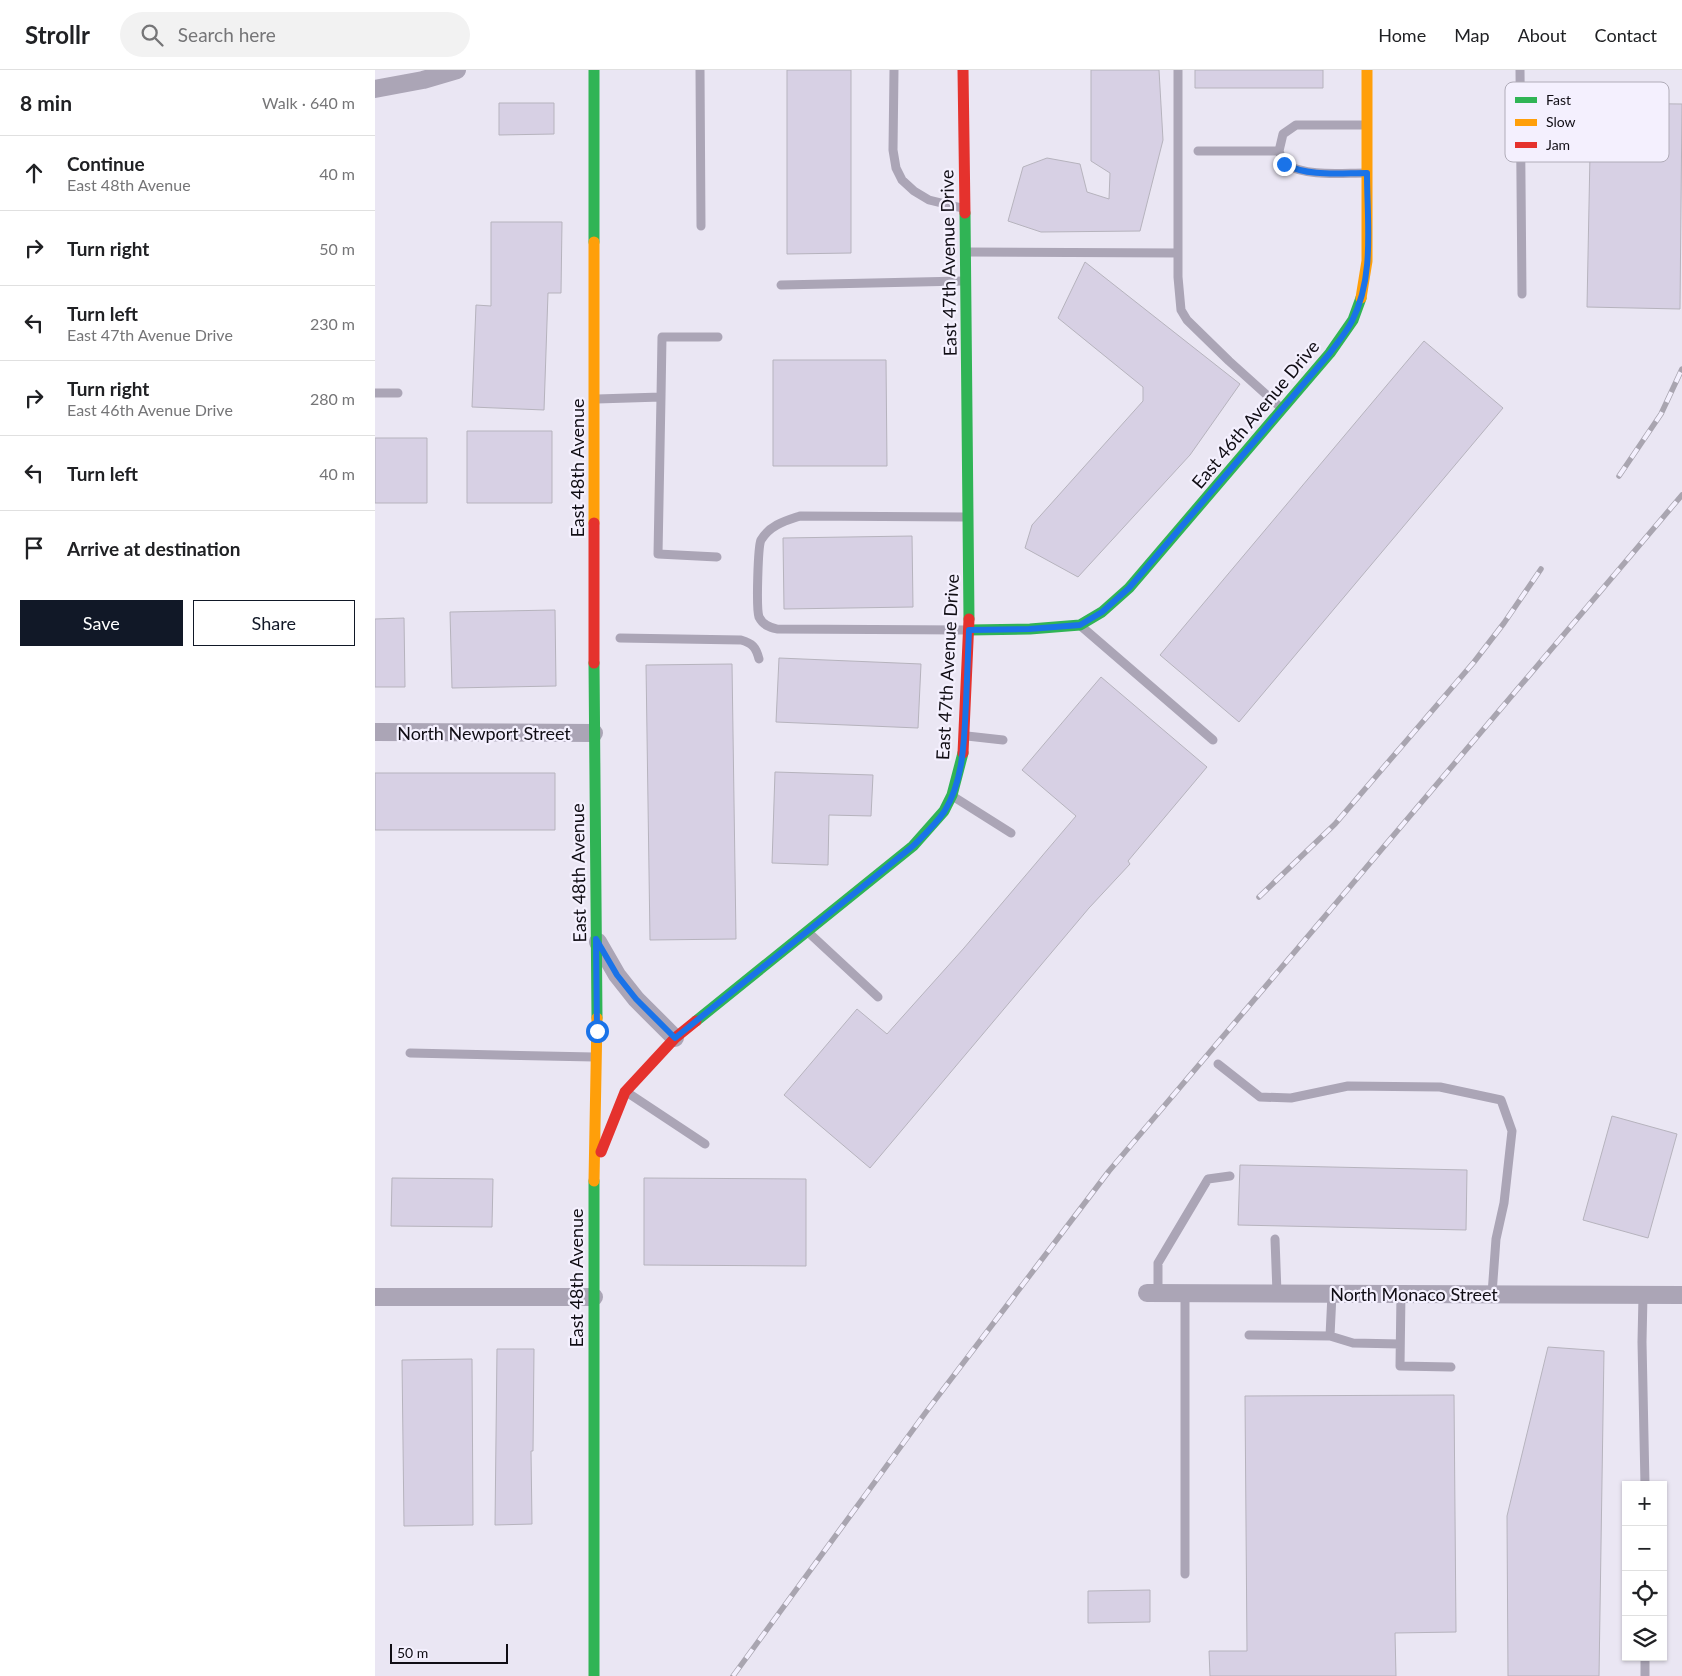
<!DOCTYPE html>
<meta charset="utf-8">
<style>
body{margin:0;font-family:Lato,sans-serif;background:#f2f2f2;color:#202124}
.controls{position:absolute;right:15px;bottom:15px;display:grid;overflow:hidden;border-radius:0px;box-shadow:0 1px 4px #0004}
.controls button{width:45px;height:45px;display:grid;place-items:center;padding:0;border:0;border-bottom:1px solid #e0e0e0;background:#fff;color:#202124;font:25px sans-serif}
.scale{position:absolute;left:15px;bottom:12px;width:118px;box-sizing:border-box;padding-left:5px;border:2px solid #100d14;border-top:0;font-size:14px;line-height:18px;white-space:nowrap;color:#100d14;-webkit-text-stroke:4px #f4f0fe;paint-order:stroke}
.stop{position:absolute;width:15px;height:15px;margin:-11px;border:4px solid #1a73e8;border-radius:50%;background:#fff}
.stop.end{background:#1a73e8;border-color:#fff;box-shadow:0 1px 5px #0008}
.list{margin:0;padding:0;list-style:none}
h2{display:flex;justify-content:space-between;align-items:center;height:65px;margin:0;padding:0 20px;font-size:21px}
h2 small{font-size:16px;font-weight:400;color:#757577}
.list li{display:grid;grid-template-columns:32px 1fr auto;gap:15px;align-items:center;box-sizing:border-box;height:75px;padding:0 20px;border-top:1px solid #e0e0e0}
.list b{display:block;font-size:19px;white-space:nowrap}
.list p{margin:0;font-size:16px;white-space:nowrap;color:#757577}
.list em{font-size:16px;font-style:normal;color:#757577}
.actions{display:flex;gap:10px;padding:15px 20px}
.actions a{flex:1;padding:11px 0;border:1px solid #111827;border-radius:0px;text-align:center;font-size:18px;color:#111827}
.actions .main{background:#111827;color:#fff}
.icon{flex:none;width:28px;height:28px;fill:none;stroke:currentColor;stroke-width:2;stroke-linecap:round;stroke-linejoin:round}
.map{position:relative;flex:none;width:1307px;height:1606px;overflow:hidden}
header{display:flex;align-items:center;gap:30px;box-sizing:border-box;height:70px;padding:0 25px;background:#fff;border-bottom:1px solid #e0e0e0}
header strong{font-size:24px}
nav{display:flex;gap:28px;margin-inline-start:auto;font-size:18px}
.search{width:350px;height:45px;background:#f2f2f2;display:flex;align-items:center;gap:12px;box-sizing:border-box;padding:0 18px;border-radius:28px;color:#757577;font-size:19px}
main{display:flex}
aside{flex:1;background:#fff}
.map>svg:first-child{display:block}
.building{fill:#d7d0e4;stroke:#b6b3bd}
.lines{fill:none;stroke-linecap:round;stroke-linejoin:round}
.lane{stroke:#aba5b6;stroke-width:9}
.street{stroke:#aba5b6;stroke-width:18}
.fast{stroke:#30b455;stroke-width:11}
.slow{stroke:#ff9f0a;stroke-width:11}
.jam{stroke:#e5322d;stroke-width:11}
.rail-casing{stroke:#a9a5b0;stroke-width:5.5}
.rail{stroke:#f4f0fe;stroke-width:4;stroke-dasharray:11;stroke-linecap:butt}
.route{stroke:#1a73e8;stroke-width:6}
.labels{text-anchor:middle;dominant-baseline:central;stroke-width:4.5;stroke-linejoin:round;paint-order:stroke}
.street-label{font-size:18px;fill:#100d14;stroke:#f4f0fe}
.key{fill:#f4f0fe;stroke:#b0acb8;stroke-width:1}
.key-label{font-size:14px;fill:#100d14}
</style>
<header>
<strong>Strollr</strong>
<div class="search"><svg class="icon" aria-label="search" viewBox="0 0 24 24"><circle cx="10" cy="10" r="6"/><path d="M15 15l6 6"/></svg>Search here</div>
<nav><a>Home</a><a>Map</a><a>About</a><a>Contact</a></nav>
</header>
<main>
<aside>
<h2>8 min<small>Walk · 640 m</small></h2>
<ul class="list">
<li><svg class="icon" aria-label="ahead" viewBox="0 0 24 24"><path d="M12 20V5M6 11l6-6 6 6"/></svg><div><b>Continue</b><p>East 48th Avenue</p></div><em>40 m</em></li>
<li><svg class="icon" aria-label="right" viewBox="0 0 24 24"><path d="M7 20v-9h11M14 6l5 5-5 5"/></svg><div><b>Turn right</b></div><em>50 m</em></li>
<li><svg class="icon" aria-label="left" viewBox="0 0 24 24"><path d="M17 20v-9H6M10 6l-5 5 5 5"/></svg><div><b>Turn left</b><p>East 47th Avenue Drive</p></div><em>230 m</em></li>
<li><svg class="icon" aria-label="right" viewBox="0 0 24 24"><path d="M7 20v-9h11M14 6l5 5-5 5"/></svg><div><b>Turn right</b><p>East 46th Avenue Drive</p></div><em>280 m</em></li>
<li><svg class="icon" aria-label="left" viewBox="0 0 24 24"><path d="M17 20v-9H6M10 6l-5 5 5 5"/></svg><div><b>Turn left</b></div><em>40 m</em></li>
<li><svg class="icon" aria-label="arrive" viewBox="0 0 24 24"><path d="M6 21V4h12l-3 4 3 4H6"/></svg><div><b>Arrive at destination</b></div></li>
</ul>
<div class="actions"><a class="main">Save</a><a>Share</a></div>
</aside>
<div class="map">
<svg width="1307" height="1606" viewBox="0 0 1307 1606">
<rect width="100%" height="100%" fill="#eae6f3"/>
<path class="building" d="M412,0H476V183L412,184Z
M716,0H784L788,70L765,161L666,162L633,151L648,97L672,88L705,94L712,122L734,129L735,103L716,91Z
M820,0H948V18H820Z
M124,33H179V64L124,65Z
M1216,33L1307,34L1305,239L1212,237Z
M116,152H187L186,223H173L169,340L97,337L101,235L116,236Z
M710,192L865,314L815,385L703,507L650,478L657,455L768,331V317L683,248Z
M1049,271L1128,338L864,652L785,585Z
M398,290H511L512,396H398Z
M92,361H177V433H92Z
M0,368H52V433H0Z
M537,466L538,537L409,539L408,468Z
M180,540L181,616L77,618L75,542Z
M29,548L30,617H0V549Z
M404,588L546,594L543,658L401,652Z
M357,594L361,869L275,870L271,595Z
M726,607L832,697L753,791L755,794L714,838L495,1098L409,1025L482,939L512,964L589,878L701,746L647,700Z
M400,702L498,705L496,746L454,745L453,795L397,793Z
M0,703H180V760H0Z
M1237,1046L1302,1064L1273,1168L1208,1150Z
M865,1095L1092,1100L1091,1160L863,1155Z
M17,1108L118,1109L117,1157L16,1156Z
M269,1108L431,1109V1196L269,1195Z
M1173,1277L1229,1281L1224,1606H1133L1132,1446Z
M122,1279H159L158,1381H156L157,1454L120,1455Z
M97,1289L98,1455L29,1456L27,1290Z
M1079,1325L1081,1562L1020,1563L1021,1606H835L834,1581H872L870,1326Z
M775,1520V1552L713,1553V1521Z"/>
<g class="lines">
<path class="lane" d="M325,0L326,156
M519,0L518,80L521,98L527,110L539,121L554,130L587,138
M803,0V207L806,240L812,250L854,291L905,337
M1145,0L1147,224
M989,55H921L908,64L904,81L909,94C934,107 964,103 991,103
M823,81H904
M593,182L803,183
M406,215L588,211
M0,323H23
M286,327L287,267H343
M222,329L286,327L283,484L342,487
M590,447L425,446C410,451 395,455 386,470C383,476 381,538 384,547C388,555 394,557 402,559L592,560
M707,557L838,670
M245,568L366,570C377,573 381,577 384,589
M592,666L628,670
M579,727L636,763
M434,863L503,927
M35,983L219,987
M843,994L885,1027L916,1028L973,1016L1065,1017L1126,1030L1137,1061L1129,1133L1121,1169L1117,1224
M253,1023L330,1074
M900,1169L902,1223
M783,1223V1193L833,1109L855,1106
M810,1223V1504
M1026,1223L1025,1296L1076,1297
M1268,1225L1267,1272L1270,1415
M874,1265L955,1266L957,1224
M955,1266L978,1273L1025,1274
M1270,1587V1606"/>
<path class="street" d="M0,19L48,10L82,0
M0,662L219,663
M223,872L242,905L261,929L300,968
M772,1223L1307,1225
M0,1227H219"/>
<path class="fast" d="M219,0V172
M590,143L594,549
M594,560L655,559L705,555L727,542L754,518L955,283L978,250L986,228
M219,593L222,948
M321,951L538,776L569,741L577,725L588,683
M219,1111V1606"/>
<path class="slow" d="M219,172V453
M986,228L992,191V0
M219,1111L222,948"/>
<path class="jam" d="M588,0L590,143
M219,453V593
M588,683L594,549
M226,1082L250,1022L300,968L321,951"/>
<g class="rail-casing">
<path id="rail" d="M1244,406L1286,344L1307,299
M884,827L960,754L1099,592L1129,553L1166,499
M358,1606L551,1342L734,1101L1307,425"/>
</g>
<use href="#rail" class="rail"/>
</g>
<g class="lines">
<path class="route" d="M222,961L221,869L242,905L261,929L300,968L538,776C549,765 560,755 569,742C589,710 589,670 591,633C592,609 593,584 594,560L654,559L705,555L727,542L754,518L955,283C962,273 971,263 977,251C1000,207 992,151 992,103C964,103 934,107 909,94"/>
</g>
<g class="labels">
<g class="street-label">
<text transform="translate(573 193) rotate(-91)">East 47th Avenue Drive</text>
<text transform="translate(880 344) rotate(-50)">East 46th Avenue Drive</text>
<text transform="translate(202 398) rotate(-90)">East 48th Avenue</text>
<text transform="translate(572 597) rotate(-87)">East 47th Avenue Drive</text>
<text x="109" y="663">North Newport Street</text>
<text transform="translate(203 803) rotate(-91)">East 48th Avenue</text>
<text transform="translate(201 1208) rotate(-90)">East 48th Avenue</text>
<text x="1039" y="1224">North Monaco Street</text>
</g>
</g>
<rect x="1130" y="12" width="164" height="80" rx="8" class="key"/>
<rect x="1140" y="27" width="22" height="6" fill="#30b455"/>
<rect x="1140" y="49" width="22" height="7" fill="#ff9f0a"/>
<rect x="1140" y="72" width="22" height="6" fill="#e5322d"/>
<g class="key-label">
<text x="1171" y="35">Fast</text>
<text x="1171" y="57">Slow</text>
<text x="1171" y="80">Jam</text>
</g>
</svg>
<div class="controls">
<button>+</button>
<button>−</button>
<button><svg class="icon" aria-label="locate" viewBox="0 0 24 24"><circle cx="12" cy="12" r="6"/><path d="M12 2v4M12 18v4M2 12h4M18 12h4"/></svg></button>
<button><svg class="icon" aria-label="layers" viewBox="0 0 24 24"><path d="M12 4l9 5-9 5-9-5zM3 14l9 5 9-5"/></svg></button>
</div>
<div class="scale">50 m</div>
<div class="stop" style="left:222px;top:961px"></div>
<div class="stop end" style="left:909px;top:94px"></div>
</div>
</main>
